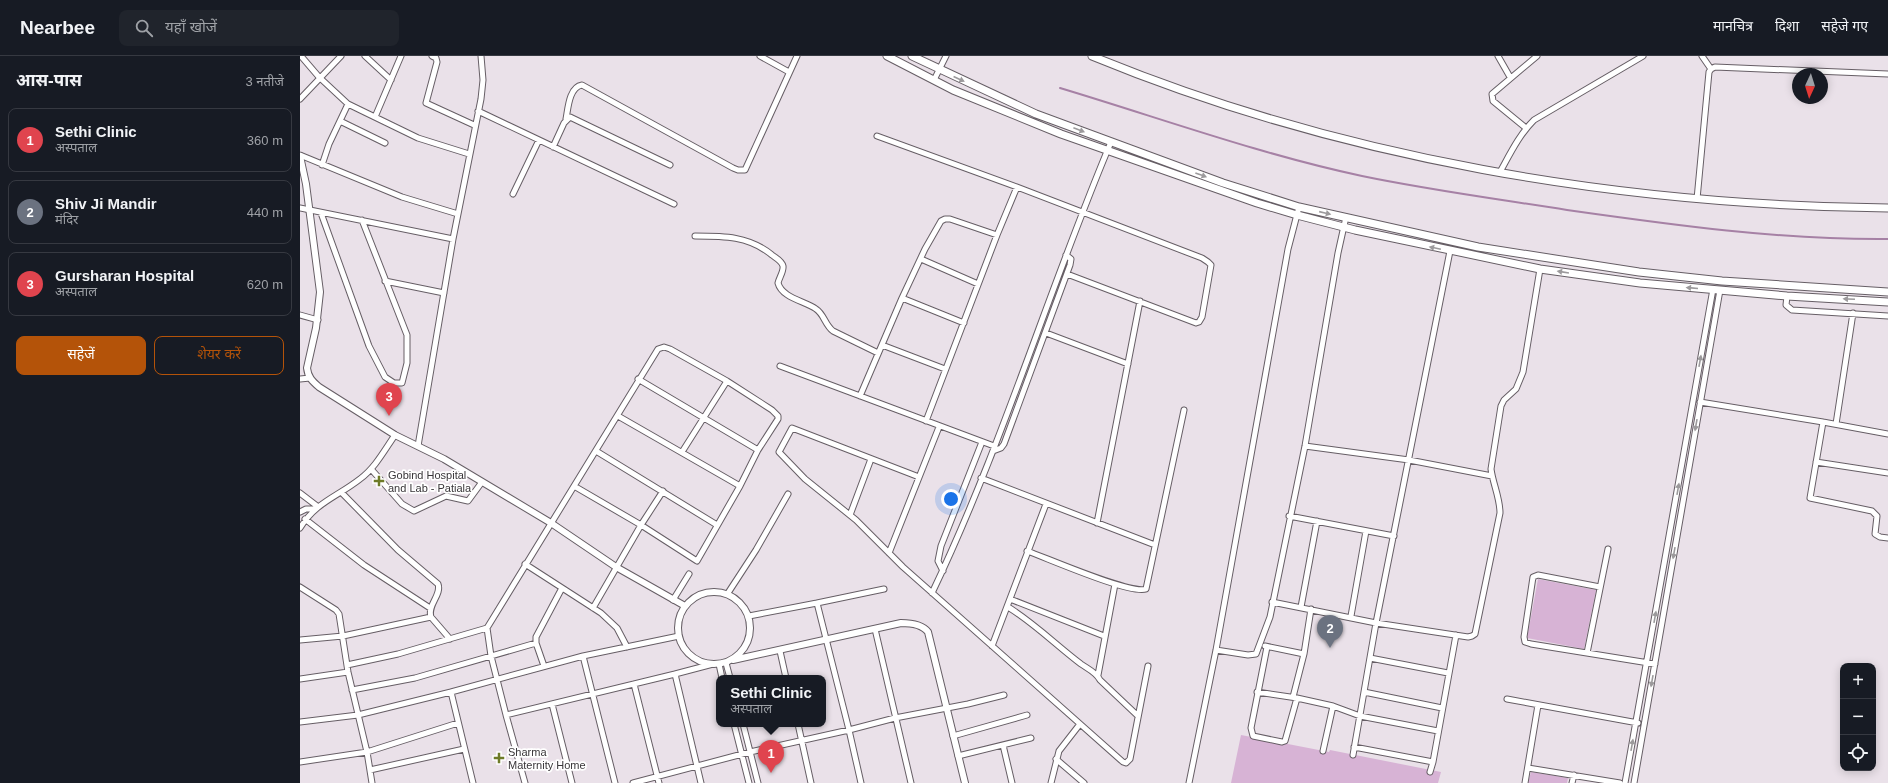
<!DOCTYPE html>
<html lang="hi">
<meta charset="utf-8">
<style>
body{margin:0;font-family:Arial,"Noto Sans Devanagari",sans-serif;background:#20242c;color:#f1f3f6}
.controls{position:absolute;right:12px;bottom:12px;display:grid;overflow:hidden;border-radius:8px;box-shadow:0 2px 10px #0003}
.controls button{width:36px;height:36px;display:grid;place-items:center;padding:0;border:0;border-bottom:1px solid #363941;background:#171b24;color:#f1f3f6;font:20px sans-serif}
.compass{position:absolute;left:1492px;top:12px;width:36px;height:36px;border-radius:50%;background:#171b24;box-shadow:0 2px 10px #0003;rotate:184deg}
.you{position:absolute;left:651px;top:443px;width:14px;height:14px;margin:-10px;border:3px solid #fff;border-radius:50%;background:#1a73e8;box-shadow:0 0 0 6px #1a73e833}
.badge{display:grid;place-items:center;width:26px;height:26px;border-radius:50%;background:#b45309;color:#fff;font-size:13px;font-weight:700}
.pin{position:absolute;translate:-50% -33px;filter:drop-shadow(0 1px 2px #0008)}
.pin::after{content:'';position:absolute;top:21px;width:14px;height:12px;background:inherit;clip-path:polygon(0 0,100% 0,50% 100%)}
.popup{position:absolute;left:416px;top:619px;width:110px;height:52px;box-sizing:border-box;display:grid;place-content:center;border-radius:8px;background:#171b24;filter:drop-shadow(0 1px 3px #0005);font-size:13px;white-space:nowrap;color:#9ea1a6}
.popup b{font-size:15px;color:#f1f3f6}
.popup::after{content:'';position:absolute;left:50%;top:100%;margin-left:-8px;border:8px solid transparent;border-top-color:#171b24}
.list{margin:0;padding:0;list-style:none}
h2{display:flex;justify-content:space-between;align-items:center;height:52px;margin:0;padding:0 16px;font-size:17px}
h2 small{font-size:13px;font-weight:400;color:#9ea1a6}
.list li{display:grid;grid-template-columns:26px 1fr auto;gap:12px;align-items:center;box-sizing:border-box;height:64px;margin:0 8px 8px;padding:0 8px;border:1px solid #363941;border-radius:8px}
.list b{display:block;font-size:15px;white-space:nowrap}
.list p{margin:0;font-size:13px;white-space:nowrap;color:#9ea1a6}
.list em{font-size:13px;font-style:normal;color:#9ea1a6}
.actions{display:flex;gap:8px;padding:12px 16px}
.actions a{flex:1;padding:9px 0;border:1px solid #b45309;border-radius:8px;text-align:center;font-size:14px;color:#b45309}
.actions .main{background:#b45309;color:#fff}
.icon{flex:none;width:22px;height:22px;fill:none;stroke:currentColor;stroke-width:2;stroke-linecap:round;stroke-linejoin:round}
.map{position:relative;flex:none;width:1588px;height:727px;overflow:hidden}
header{display:flex;align-items:center;gap:24px;box-sizing:border-box;height:56px;padding:0 20px;background:#171b24;border-bottom:1px solid #363941}
header strong{font-size:19px}
nav{display:flex;gap:22px;margin-inline-start:auto;font-size:14px}
.search{width:280px;height:36px;background:#20242c;display:flex;align-items:center;gap:10px;box-sizing:border-box;padding:0 14px;border-radius:8px;color:#9ea1a6;font-size:15px}
main{display:flex}
aside{flex:1;background:#171b24}
.map>svg:first-child{display:block}
.green{fill:#d7b3d5}
.lines{fill:none;stroke-linecap:round;stroke-linejoin:round}
.stream{stroke:#a681a5;stroke-width:2}
.minor-casing{stroke:#665e65;stroke-width:7}
.tertiary-casing{stroke:#665e65;stroke-width:8}
.secondary-casing{stroke:#665e65;stroke-width:9}
.minor{stroke:#fff;stroke-width:5}
.tertiary{stroke:#fff;stroke-width:6}
.secondary{stroke:#fff;stroke-width:7}
.oneway{fill:#9c9a9c}
.poi-dot{fill:#6e7b28;stroke:#fff;stroke-width:1.5}
.labels{text-anchor:middle;dominant-baseline:central;stroke-width:3.5;stroke-linejoin:round;paint-order:stroke}
.poi-label{font-size:11px;fill:#393639;stroke:#fff;text-anchor:start}
</style>
<header>
<strong>Nearbee</strong>
<div class="search"><svg class="icon" aria-label="search" viewBox="0 0 24 24"><circle cx="10" cy="10" r="6"/><path d="M15 15l6 6"/></svg>यहाँ खोजें</div>
<nav><a>मानचित्र</a><a>दिशा</a><a>सहेजे गए</a></nav>
</header>
<main>
<aside>
<h2>आस-पास<small>3 नतीजे</small></h2>
<ul class="list">
<li><span class="badge" style="background:#e0444e">1</span><div><b>Sethi Clinic</b><p>अस्पताल</p></div><em>360 m</em></li>
<li><span class="badge" style="background:#6b7280">2</span><div><b>Shiv Ji Mandir</b><p>मंदिर</p></div><em>440 m</em></li>
<li><span class="badge" style="background:#e0444e">3</span><div><b>Gursharan Hospital</b><p>अस्पताल</p></div><em>620 m</em></li>
</ul>
<div class="actions"><a class="main">सहेजें</a><a>शेयर करें</a></div>
</aside>
<div class="map">
<svg width="1588" height="727" viewBox="0 0 1588 727">
<rect width="100%" height="100%" fill="#eae1e9"/>
<path class="green" d="M1238,523L1296,534L1284,593L1227,582Z
M941,679L1029,696L1030,694L1141,716L1138,727H931Z
M1231,716L1268,722L1267,727H1228Z"/>
<g class="lines">
<path class="stream" d="M760,32C860,62 959,98 1062,120C1129,134 1198,143 1267,154C1373,169 1480,184 1588,183"/>
<g class="minor-casing">
<path id="minor" d="M1,0L19,21L48,48L118,82L169,98
M65,0L91,24
M132,0L136,2L137,6L126,47L174,69
M460,0L489,16
M1198,0L1210,21
M1402,0L1411,13
M634,24L646,0
M0,43L41,0
M178,55L374,148
M75,61L101,0
M266,63C268,53 269,31 282,29L433,112L438,114H445L497,0
M40,65L85,87
M1226,72L1193,45L1192,38L1237,0
M577,80L717,131L902,202L908,206L911,209L902,261L899,266L896,267L767,218
M253,91L264,67L270,61L370,109
M0,99L102,141L158,158
M22,109L29,88L48,48
M1200,116C1210,98 1219,79 1234,64L1343,0
M213,138L239,84
M1397,143L1409,16L1411,13L1415,11L1588,18
M0,152L153,183
M21,157L69,290L85,321L94,327H102L107,307V279L62,164
M395,180C424,180 449,180 472,199C476,202 482,205 483,210C484,215 479,222 478,227C482,242 505,245 516,253C524,258 525,269 533,275L578,297
M621,203L678,228
M85,225L144,237
M1487,240L1486,249L1492,254L1588,260
M602,242L664,267
M0,259L18,264
M746,277L828,308
M582,289L645,313
M480,310L694,390
M0,323L10,322
M338,323L458,394
M560,340L602,242L625,193L641,165L645,163H650L697,179
M1400,346L1523,366L1588,378
M318,360L440,430
M626,365L697,179L717,131
M1523,366L1510,442L1572,455L1577,460L1575,478L1580,481L1588,482
M1536,368L1553,257
M118,390L153,183L181,43L183,24L181,0
M1005,390L1109,404L1192,420
M296,395L417,469
M693,395L701,392L704,388L770,209L771,203L766,199
M382,396L427,325
M1516,406L1588,417
M71,413L102,448L114,455L146,440L168,445L182,426
M619,421L492,372L479,396L505,423L556,464L603,511L823,706L826,707L830,703L848,610
M681,422L855,489
M41,436L98,494L138,528C142,539 127,549 131,561L150,583
M0,437L17,450
M0,456L6,453H15
M550,459L571,403
M989,460L1094,480
M5,463L64,509L130,552
M797,467L840,245
M0,472C16,446 37,441 60,423C75,412 84,395 95,379
M727,495C747,502 831,539 846,533L884,354
M589,497L639,371
M225,508L301,557L317,572L327,591
M643,515L638,505L641,490L682,386
M0,531L36,554L39,558L48,616L67,696L72,727
M1300,531L1238,519L1233,521L1224,581L1225,586L1231,588L1355,608
M428,537L456,494L488,438
M632,537C702,391 748,235 811,86
M710,543L804,580
M373,544L389,518
M972,546L1076,567L1168,581L1172,580L1175,578L1200,457C1200,442 1193,428 1191,413L1201,350L1204,344L1216,333L1223,316L1240,213
M517,547L584,533
M708,551C734,567 756,589 781,608C788,613 796,616 800,624L838,660
M1001,551L1017,465
M293,552L341,469L363,435
M449,560L517,547L549,674L561,727
M1051,560L1066,475
M575,573L611,727
M0,584L43,580L131,561
M692,590L746,448
M965,590L1004,598
M967,591L951,672L953,680L982,686L985,685L997,642
M916,594L948,599L956,598L970,561L1005,390L1038,197L1046,161
M480,595L486,622
M1287,597L1308,493
M283,600L315,727
M1070,602L1148,617
M426,607L430,622
M419,608L422,622
M47,609L98,598L187,572
M244,610L236,587V581L262,532
M798,619L815,528
M0,623L48,616
M334,628L359,727
M52,634L115,622L236,587
M957,636L997,642L1033,650L1060,660L1138,675
M1064,636L1142,652
M993,641L1004,598L1011,553
M1207,643L1338,667
M252,648L272,727
M206,659L375,618
M0,666L58,659L151,636
M434,668L449,727
M443,668L458,727
M498,668L511,727
M653,680L727,659
M703,689L712,727
M1054,691L1133,706L1156,579
M1023,695L1033,650
M1053,699L1076,567L1150,195
M658,700L731,682
M756,703L784,727
M0,706L67,696L158,667
M1228,712L1320,727
M70,714L164,693
M1130,716L1133,706
M173,727L151,636L283,600L379,580
M225,727L206,659L191,600L187,572L358,293L364,291L370,293L427,325L472,354L478,360V363L458,394L440,430L397,505L341,469L274,430
M333,727L450,696L549,674L595,662L668,648L704,639
M401,727L375,618L413,608
M751,727L759,695L780,668
M889,727L916,594L988,193L999,151
M1225,727L1238,649
M1272,727L1274,719
M1325,727L1413,233
M1334,727L1420,234"/>
</g>
<g class="tertiary-casing">
<path id="tertiary" d="M0,100L6,128L20,236L16,272L7,312C8,321 12,325 19,331L95,379L144,403L251,467L316,511L385,550
M378 572a36 36 0 1 1 72 0a36 36 0 1 1-72 0Z
M433,604L601,567C611,567 622,568 628,576L665,727"/>
</g>
<g class="secondary-casing">
<path id="secondary" d="M587,0L653,34L761,78L957,147L997,159L1055,174L1240,213L1340,227L1487,240L1588,246
M612,0L736,58L923,127L999,151L1178,191L1339,216L1422,225L1588,236
M792,0C1042,103 1319,149 1588,152"/>
</g>
<use href="#minor" class="minor"/>
<use href="#tertiary" class="tertiary"/>
<use href="#secondary" class="secondary"/>
</g>
<defs><path id="oneway-solid" d="M-6-.8H1V-3.2L6.5 0L1 3.2V.8H-6Z"/></defs>
<g class="oneway">
<use href="#oneway-solid" transform="translate(659 23) rotate(25)"/>
<use href="#oneway-solid" transform="translate(779 74) rotate(21)"/>
<use href="#oneway-solid" transform="translate(901 119) rotate(20)"/>
<use href="#oneway-solid" transform="translate(1025 157) rotate(13)"/>
<use href="#oneway-solid" transform="translate(1135 192) rotate(-168)"/>
<use href="#oneway-solid" transform="translate(1263 216) rotate(-171)"/>
<use href="#oneway-solid" transform="translate(1392 232) rotate(-175)"/>
<use href="#oneway-solid" transform="translate(1549 243) rotate(-177)"/>
<use href="#oneway-solid" transform="translate(1400 305) rotate(-80)"/>
<use href="#oneway-solid" transform="translate(1396 369) rotate(100)"/>
<use href="#oneway-solid" transform="translate(1378 433) rotate(-80)"/>
<use href="#oneway-solid" transform="translate(1374 497) rotate(100)"/>
<use href="#oneway-solid" transform="translate(1355 561) rotate(-80)"/>
<use href="#oneway-solid" transform="translate(1352 625) rotate(100)"/>
<use href="#oneway-solid" transform="translate(1332 689) rotate(-80)"/>
</g>
<g class="poi-dot">
<path d="M77 419h4v4h4v4h-4v4h-4v-4h-4v-4h4z"/>
<path d="M197 696h4v4h4v4h-4v4h-4v-4h-4v-4h4z"/>
</g>
<g class="labels">
<g class="poi-label">
<text x="88" y="419">Gobind Hospital<tspan x="88" dy="13">and Lab - Patiala</tspan></text>
<text x="208" y="696">Sharma<tspan x="208" dy="13">Maternity Home</tspan></text>
</g>
</g>
</svg>
<div class="controls">
<button>+</button>
<button>−</button>
<button><svg class="icon" aria-label="locate" viewBox="0 0 24 24"><circle cx="12" cy="12" r="6"/><path d="M12 2v4M12 18v4M2 12h4M18 12h4"/></svg></button>
</div>
<svg class="compass" viewBox="-18 -18 36 36"><path d="M0-13l5 13h-10z" fill="#e53935"/><path d="M0 13l5-13h-10z" fill="#9ea1a6"/></svg>
<div class="you"></div>
<div class="pin badge" style="left:471px;top:717px;background:#e0444e">1</div>
<div class="popup"><b>Sethi Clinic</b>अस्पताल</div>
<div class="pin badge" style="left:1030px;top:592px;background:#6b7280">2</div>
<div class="pin badge" style="left:89px;top:360px;background:#e0444e">3</div>
</div>
</main>
